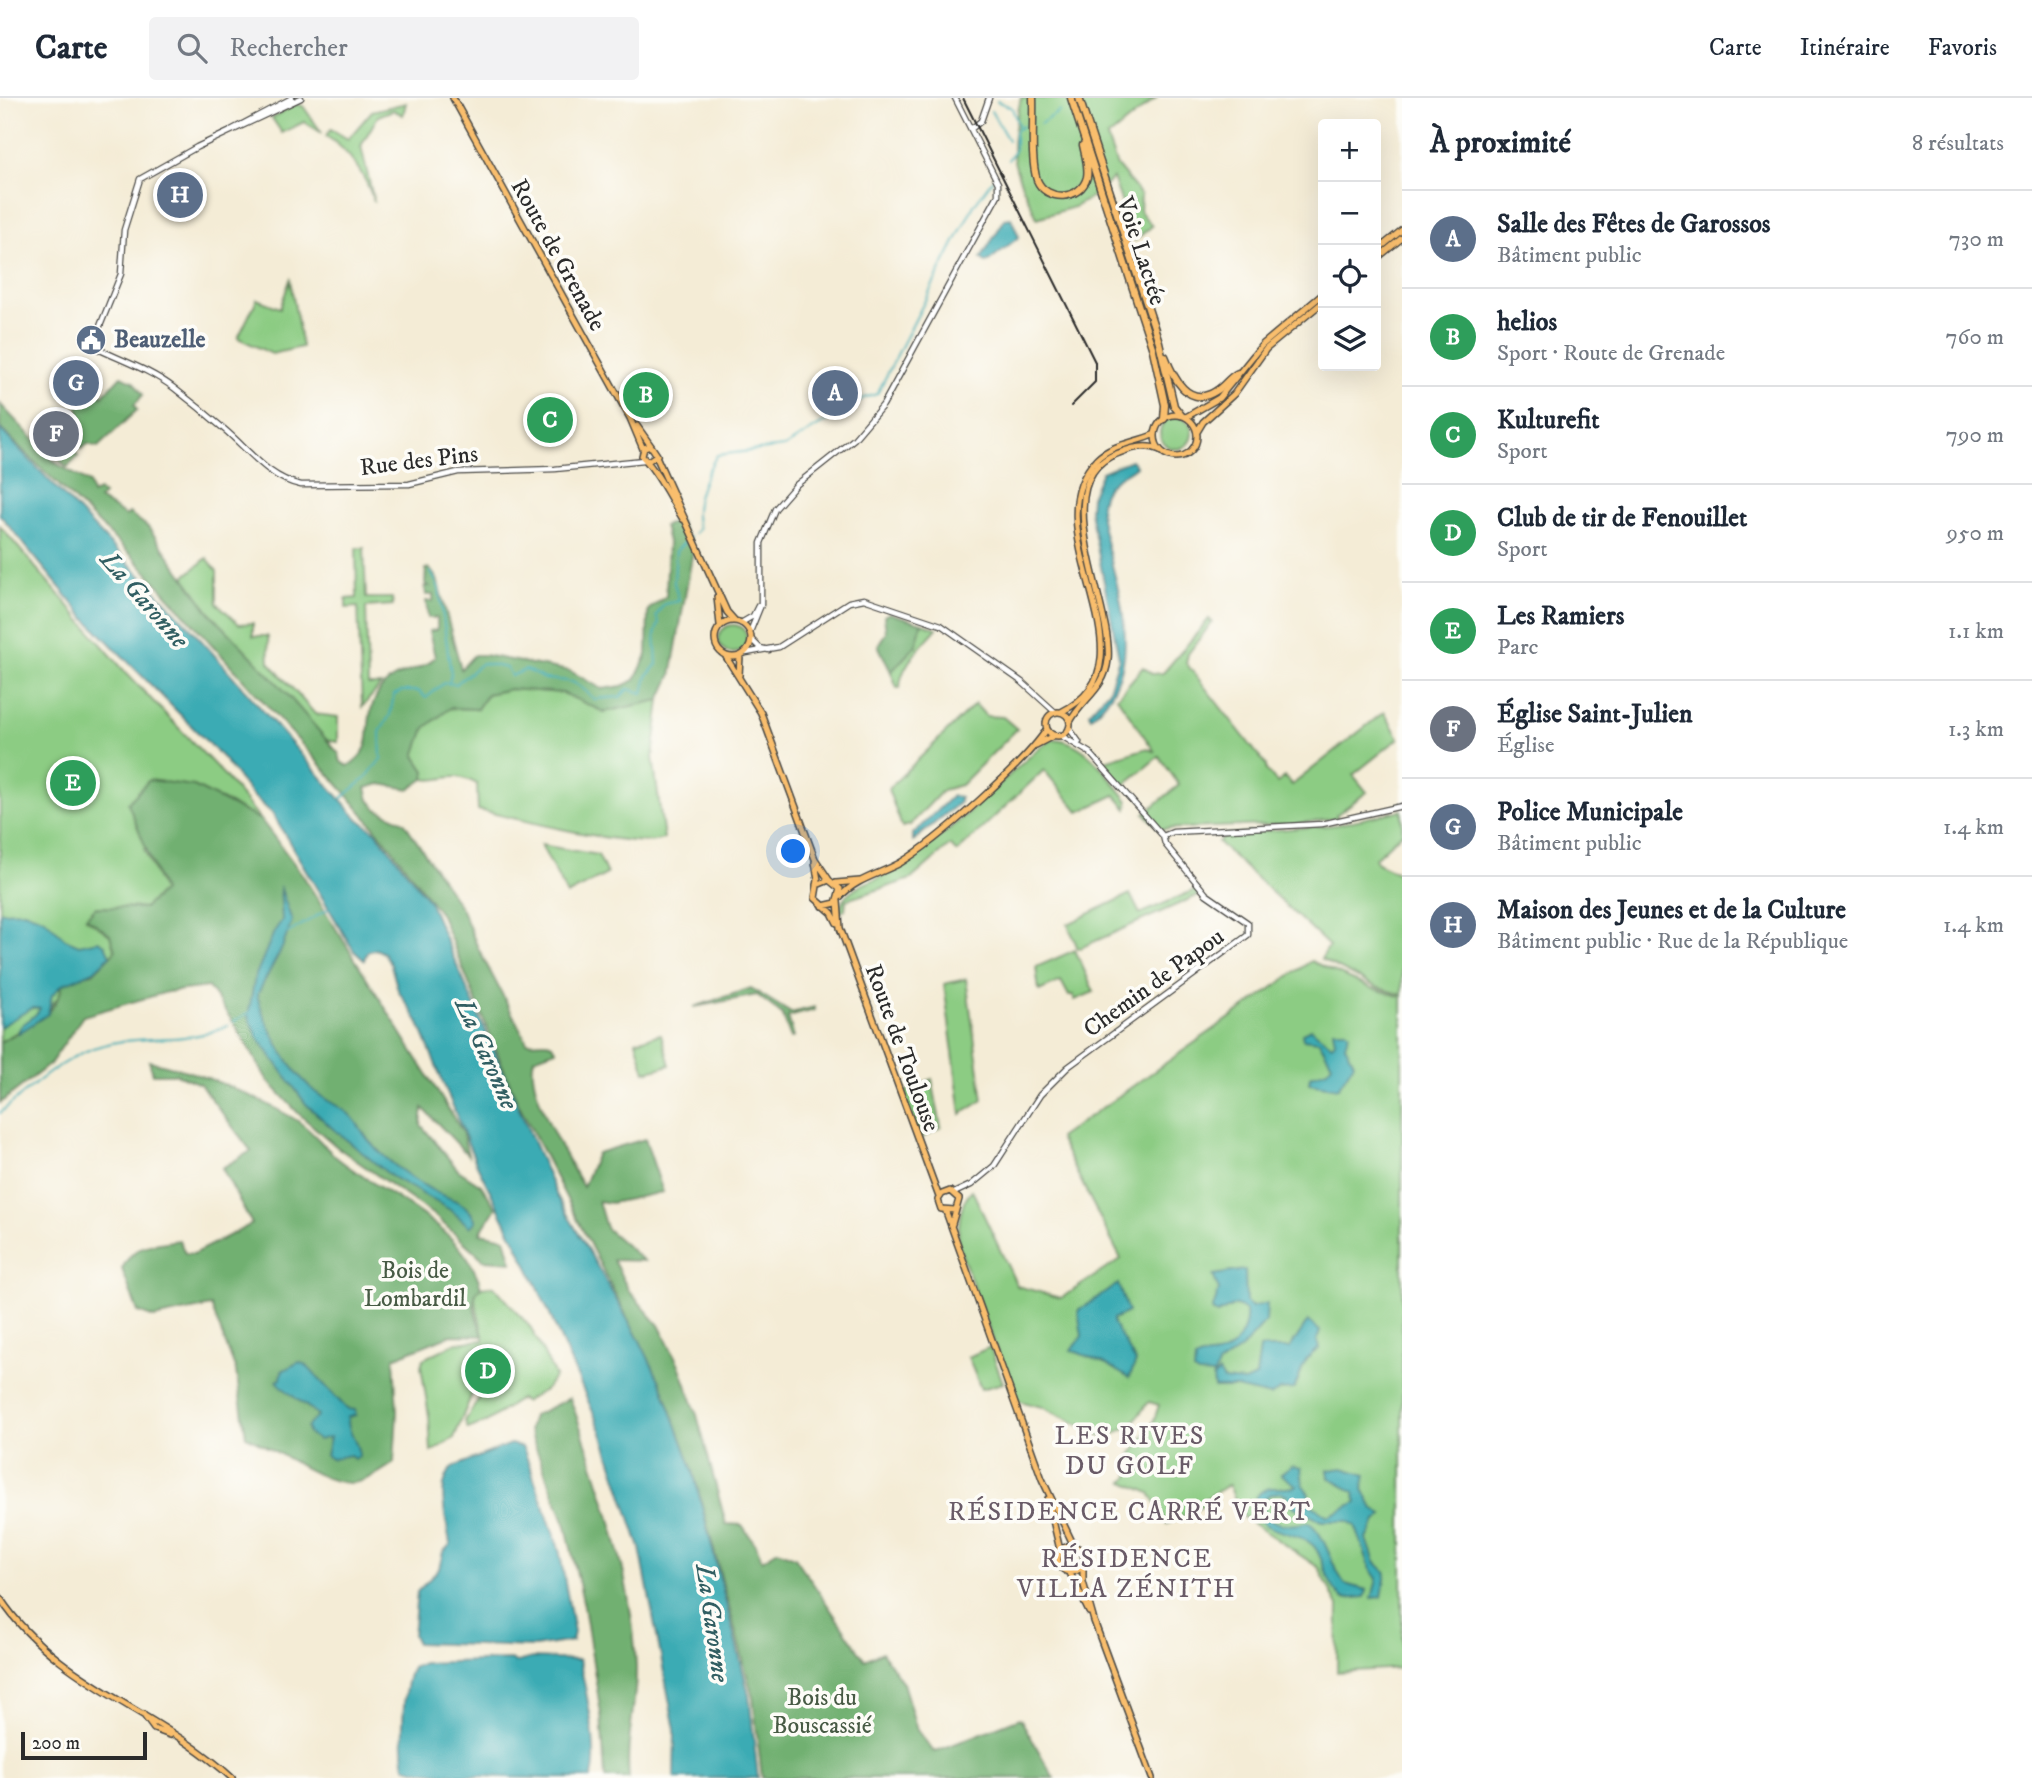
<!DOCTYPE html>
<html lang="fr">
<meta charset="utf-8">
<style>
body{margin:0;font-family:"IM FELL DW Pica",serif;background:#f2f2f3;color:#1f2937}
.controls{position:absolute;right:21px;top:21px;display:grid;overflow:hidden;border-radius:7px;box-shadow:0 7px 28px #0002}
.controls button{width:63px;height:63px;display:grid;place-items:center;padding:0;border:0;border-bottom:2px solid #e0e1e3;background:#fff;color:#1f2937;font:35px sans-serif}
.scale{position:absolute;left:21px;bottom:18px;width:126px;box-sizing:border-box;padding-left:7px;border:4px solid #2b2b2b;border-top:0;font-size:19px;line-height:24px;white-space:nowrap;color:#2b2b2b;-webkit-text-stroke:5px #fdfcf7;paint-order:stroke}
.you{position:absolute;left:794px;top:754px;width:24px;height:24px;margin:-18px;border:5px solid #fff;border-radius:50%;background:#1a73e8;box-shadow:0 0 0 10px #1a73e833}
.badge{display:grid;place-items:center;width:46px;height:46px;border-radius:50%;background:#2563eb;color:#fff;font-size:23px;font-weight:700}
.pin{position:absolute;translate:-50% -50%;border:4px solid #fff;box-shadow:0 2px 7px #0006}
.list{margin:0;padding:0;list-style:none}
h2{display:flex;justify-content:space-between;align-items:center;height:91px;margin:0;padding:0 28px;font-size:30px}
h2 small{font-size:23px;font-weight:400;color:#747a83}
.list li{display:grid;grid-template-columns:46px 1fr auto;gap:21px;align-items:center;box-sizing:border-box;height:98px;padding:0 28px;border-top:2px solid #e0e1e3}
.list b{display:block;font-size:26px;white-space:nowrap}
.list p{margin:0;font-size:23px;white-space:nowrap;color:#747a83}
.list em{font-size:23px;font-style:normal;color:#747a83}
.icon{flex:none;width:38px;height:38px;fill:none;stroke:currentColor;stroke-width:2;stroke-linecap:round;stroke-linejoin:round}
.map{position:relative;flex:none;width:1402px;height:1680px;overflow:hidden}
header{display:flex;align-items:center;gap:42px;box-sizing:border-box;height:98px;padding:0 35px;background:#fff;border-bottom:2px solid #e0e1e3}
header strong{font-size:33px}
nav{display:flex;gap:38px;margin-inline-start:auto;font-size:24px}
.search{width:490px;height:63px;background:#f2f2f3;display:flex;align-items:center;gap:18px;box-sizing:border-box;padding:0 24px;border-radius:7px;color:#747a83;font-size:26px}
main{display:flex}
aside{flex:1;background:#fff}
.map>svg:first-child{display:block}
.green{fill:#8ccc83;stroke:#5c7c57;stroke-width:2}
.forest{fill:#71b071;stroke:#4e6e4e;stroke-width:2}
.water{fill:#3aabb4;stroke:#326b70;stroke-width:2}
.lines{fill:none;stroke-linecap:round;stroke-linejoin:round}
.stream{stroke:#3aabb4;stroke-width:2}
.minor-casing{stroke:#494845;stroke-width:7}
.major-casing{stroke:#494845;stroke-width:8}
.highway-casing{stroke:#494845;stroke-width:9}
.minor{stroke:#fff;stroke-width:4.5}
.major{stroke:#f9be6d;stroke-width:5}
.highway{stroke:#f9be6d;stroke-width:6}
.tram{stroke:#2b2b2b;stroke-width:2}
.labels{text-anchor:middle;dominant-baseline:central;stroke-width:7;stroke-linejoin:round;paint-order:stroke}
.street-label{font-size:24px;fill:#2b2b2b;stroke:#fdfcf7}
.service-label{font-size:24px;font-weight:bold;fill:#4e5e75;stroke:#fdfcf7;text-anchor:start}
.park-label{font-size:24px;fill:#485b45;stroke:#fdfcf7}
.water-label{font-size:26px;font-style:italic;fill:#315e62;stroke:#fdfcf7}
.neighbourhood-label{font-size:26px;letter-spacing:2px;fill:#695b67;stroke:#fdfcf7}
</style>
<header>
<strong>Carte</strong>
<div class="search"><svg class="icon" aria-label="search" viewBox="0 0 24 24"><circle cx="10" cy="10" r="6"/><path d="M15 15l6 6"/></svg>Rechercher</div>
<nav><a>Carte</a><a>Itinéraire</a><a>Favoris</a></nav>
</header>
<main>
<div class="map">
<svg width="1402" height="1680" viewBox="0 0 1402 1680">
<rect width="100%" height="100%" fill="#fdfcf7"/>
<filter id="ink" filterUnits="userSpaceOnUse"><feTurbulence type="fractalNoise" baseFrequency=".0143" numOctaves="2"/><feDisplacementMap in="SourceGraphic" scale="14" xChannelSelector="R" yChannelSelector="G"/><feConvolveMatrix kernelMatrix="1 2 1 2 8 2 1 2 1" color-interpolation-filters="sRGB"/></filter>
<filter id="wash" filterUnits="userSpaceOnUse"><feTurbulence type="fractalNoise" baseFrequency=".00686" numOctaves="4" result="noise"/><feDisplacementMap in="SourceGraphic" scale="28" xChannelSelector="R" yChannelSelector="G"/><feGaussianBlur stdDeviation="1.57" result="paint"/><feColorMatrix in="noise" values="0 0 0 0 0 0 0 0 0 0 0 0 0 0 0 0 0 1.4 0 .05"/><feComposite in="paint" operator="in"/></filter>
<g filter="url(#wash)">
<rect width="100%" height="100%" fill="#f4ecd6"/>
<path class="green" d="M1021,0H1156L1107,40L1117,68L1141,97L1140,113L1152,128L1135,142L1113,80L1095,97L1074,109L1037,120C1011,63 1007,62 1021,0Z
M406,5L403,17L393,12L378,18L361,48L374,104C366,78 349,52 326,38L331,31L348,41L372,13Z
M296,6L303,8L322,35L304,24L282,35L272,20Z
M290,182L302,249L272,256L238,240L257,201L280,210Z
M1160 335a16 16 0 1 1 32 0a16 16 0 1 1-32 0Z
M48,332V344L52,346L65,336L78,358L67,369L53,356L44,339Z
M0,428L127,576L224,677L261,722L194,688L144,751L163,793L144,810L96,809L86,820L110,837L115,853L93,875L72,879C54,911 32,926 0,944Z
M356,450H364L366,500H392L393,507L366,509L368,587H381L362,609L358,509L346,510V501L357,500Z
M207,460L217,473V505L239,526L253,525V538H268L269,564L315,616L338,619V644L324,642L210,515L184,479Z
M1209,521L1212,524L1188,556L1186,565L1266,667V672L1277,685L1285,679L1292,687L1384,614L1399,640L1353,677L1367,694L1336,717L1338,720L1295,726L1159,731L1145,715L1179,687L1159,658L1123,688L1102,664L1147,650L1155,654L1117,599L1143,569L1153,576L1163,575Z
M922,525L937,530C923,547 900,567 900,590H897L891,574L916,547Z
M719 541a14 14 0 1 1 28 0a14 14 0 1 1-28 0Z
M510,591L563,595L604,614L660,602L653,660L664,740C646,755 506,718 478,712L477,686C449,671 446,685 424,681L425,673L415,658L425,629L450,610L477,611L487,596Z
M975,606L986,618L1003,619L1017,631L961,687L943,692L910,727L902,729L888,691Z
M1054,641C1086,642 1110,681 1128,703L1127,711L1115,697L1079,714L1044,672L957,754L950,747L911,781L846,802L845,811L840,815C839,788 873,785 891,774C946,740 992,692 1040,649Z
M1402,712V735L1375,760L1377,765L1402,777V897L1376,889L1321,861L1329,848L1218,744L1226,736L1335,727Z
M541,747L598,757L607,776L567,797Z
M1197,791L1201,796L1078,851L1068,826L1130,796L1140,816Z
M1075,852L1094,894L1075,902L1073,897L1069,898L1061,883L1039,893L1036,869Z
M1311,863L1371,890L1402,899V1570L1337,1574L1338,1508L1319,1470L1242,1418L1229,1387L1203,1402L1205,1407L1167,1426L1150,1395L1124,1384L1129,1379L1131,1357L1153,1325L1159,1307L1149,1304L1131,1327L1106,1340L1042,1309L1015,1302L958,1146C959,1129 958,1106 972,1092L1017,1188L1061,1200L1121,1161L1059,1040Z
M966,881L983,1002L961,1016L944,886Z
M661,936L670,967L645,974L636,943Z
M932,981L941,1029L920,1041L903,995Z
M494,1188L531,1230L555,1278L546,1291L524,1304L520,1301L486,1324L468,1331L465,1323L486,1289L498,1283L476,1286L454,1340L431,1354L429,1318L421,1268L423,1261L456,1245L484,1242L474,1197L481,1189Z
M990,1249L1003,1285L981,1291L968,1259Z"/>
<path class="forest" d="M121,278L133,283L143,297L134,307L137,312L98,349L88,346L81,351L69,327L81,320L77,306L93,288L102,298Z
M0,306L56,365L89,385L92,396L99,393L104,396L99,401L126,418L129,415L148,429L210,515L280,588L339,656L341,664L348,668C378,649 363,633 373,606C387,568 417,579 435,559L429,533L437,532V520H428L426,503H433V497H426L425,488H429L425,485L426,471L429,470L437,481L461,571L474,557H484L570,573L602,591L622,588L635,582L647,557L648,512L666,498L668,444L664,428L679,422L693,453L671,578L660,602L604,614L563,595L510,591L487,596L477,611L450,610L425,630L415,658L425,673L424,681L410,691L380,686L366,690L369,702L377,711L404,724L462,812L478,850L527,944C538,947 551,938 556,952L534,960C525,991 567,1061 583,1089L597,1055L645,1041L663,1094L611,1105L598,1103L606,1130L644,1163L613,1162L629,1193L659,1227L679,1267L697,1317L726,1426L742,1427L756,1447L762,1462L778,1452L795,1459L865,1562L882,1554L903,1585L917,1632L934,1654L1020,1620L1054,1680H762L753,1600L693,1373L662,1288L517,1003L441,817L390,748L344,693L133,459L0,330Z
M889,515L922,525L916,547L891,574L878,547L886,534L884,518Z
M149,682L194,688L261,722L302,776L462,1033L468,1057L423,1010L421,1027L458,1072L481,1087L496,1110L480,1135L505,1140L512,1164L484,1162L435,1118L337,1049L299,1016L268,983L234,925L208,889L167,894L83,918L50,966L0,1005V944C25,930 58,917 62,887L72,879L93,875L115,853L110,837L86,819L96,809L144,810L163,793L128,705Z
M751,890L791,915L815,909V912L788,919L794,939L791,940L782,916L757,897L694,909Z
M149,963C200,974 247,994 293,1020C311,1030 321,1046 336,1059C383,1098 463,1125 481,1189C467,1201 478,1222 483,1238L450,1237L394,1260L397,1314L394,1365C382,1373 365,1385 350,1385C320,1385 274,1350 246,1338L236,1273L211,1208L154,1220L138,1214L122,1171C135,1143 153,1147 179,1142L185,1155L193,1156L252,1126L222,1070L251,1053L200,986L176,976H153Z
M570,1300C601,1386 632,1476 636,1568C637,1606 625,1643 629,1680H605L601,1616L584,1508L566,1428L529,1332L533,1318Z"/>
<path class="water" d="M1011,120L1019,139L986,165L981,160L1005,121Z
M0,331L188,527L357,720L376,734L429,803L557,1098L640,1243L662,1288L693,1373L749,1597L758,1680H674L675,1632L640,1450L601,1332L535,1183L476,1065L418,923L398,892L391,867L384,855L376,851L367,854L364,862L354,853L272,715L252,697L223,660L85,520L0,417Z
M1131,362L1136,368C1125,378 1111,380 1104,395C1097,411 1102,427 1106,443C1120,501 1147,573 1091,619L1089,615L1109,592L1119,560L1090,413L1091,399L1102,374Z
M952,698L960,699V704L913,743V736Z
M280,788L292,823L282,850L257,897C266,930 288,969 313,992C324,1002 338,1007 349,1016C359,1025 363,1037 371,1045C386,1062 410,1080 430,1091C448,1102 466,1101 476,1123L470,1129L452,1113L391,1078L332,1030L306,1006L258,940L248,918L255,879L274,834L282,822Z
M24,813L45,821L65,841L79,847L98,843L105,847L110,858L94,873L62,887L52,897L48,916L19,935C17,925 37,921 40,910H32L0,929V814Z
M1311,931L1332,947L1335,944L1333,932H1346L1349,935L1345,947L1354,965L1338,990L1309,985L1310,978L1327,972L1332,966L1319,943L1303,941L1302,935Z
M1245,1172L1246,1204L1252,1209L1267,1205L1266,1223L1243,1249L1218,1267L1214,1277L1198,1276L1194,1273L1195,1262C1203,1257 1209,1259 1217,1257C1236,1252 1248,1232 1246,1213L1235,1207L1217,1216L1212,1213L1219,1192L1213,1177Z
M1118,1186L1128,1214L1113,1221V1225L1136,1264L1129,1280L1104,1265L1071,1252L1082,1238L1078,1213Z
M1308,1223L1320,1233L1317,1242L1319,1251C1299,1262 1303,1278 1293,1291L1280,1292L1270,1298L1236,1290H1214L1213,1280L1219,1274L1224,1282L1244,1284L1256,1279L1260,1250H1290Z
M299,1264L306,1267L347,1311L355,1312L356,1317L348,1319C347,1336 358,1342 359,1358L354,1361L350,1357L331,1361L326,1357L330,1339L318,1342L308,1335L307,1329L318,1317C304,1305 288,1297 277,1283L281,1281L282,1273Z
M510,1346L522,1349L525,1355L559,1451L574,1534L572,1543L535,1549L417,1545L413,1537L417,1494L439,1471L443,1454L450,1447C448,1424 434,1388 453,1369Z
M1292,1368L1301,1370L1303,1387L1309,1396L1307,1404L1328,1418L1357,1404L1354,1394L1329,1380L1328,1372L1343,1370L1366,1377L1363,1391L1372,1409L1383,1417L1376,1423L1367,1441L1375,1464L1386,1475L1382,1499L1372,1500L1377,1481L1371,1472L1355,1427L1347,1423H1321L1294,1409L1287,1397L1280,1394L1269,1397L1263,1403C1262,1429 1289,1429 1308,1424C1326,1435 1330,1467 1345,1486L1367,1492L1365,1499L1345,1501C1329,1493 1325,1465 1316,1451C1303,1430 1253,1439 1255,1407C1255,1400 1257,1397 1262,1393C1274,1386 1286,1393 1297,1388L1281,1376Z
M532,1560L579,1562C585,1587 601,1659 591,1680C559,1680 425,1680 405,1668C401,1651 402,1581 413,1569L423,1565L509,1562L517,1564Z"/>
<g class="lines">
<path class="stream" d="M997,3L1012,10L1019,29
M991,13L1008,42
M1040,26L1060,13
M1008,62L1015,51V33L1023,28
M695,435L699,431C689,408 705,377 717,357L784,349L864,300L877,296L974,107L993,81
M431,474L439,490L451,576L449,584
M342,700L365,681L381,661L380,634L390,617L394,597L402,593H418L426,600L444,585L456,586L482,565L507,570L511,578L525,572C533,573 538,579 545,581C574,584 572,580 594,601L620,599L628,591L643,595L647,578L657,566L655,536L659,525L656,518L664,506L679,503L674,485L676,453L690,439
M288,835L328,811
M233,924L250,914
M0,1015C33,988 68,953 112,945C150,937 192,946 228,927"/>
</g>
</g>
<g filter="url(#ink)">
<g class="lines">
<g class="minor-casing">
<path id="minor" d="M301,0L197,49L140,81L124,132L121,176L92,248C120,262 149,271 174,290C191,303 208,317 224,331C249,352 268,380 301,387L409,386L458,374L555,371L644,362
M971,31L981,23L989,0
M231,32L292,0
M741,525L753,518L758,508
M750,534L761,507V445L775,411L796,387L854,341L883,307L998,97V85L955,0
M751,541L760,550L769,552
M746,555L779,549L849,504L864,501L941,527L1022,584L1055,614
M1069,630L1079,644
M1060,637L1090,655L1163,738
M1163,738L1173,734L1322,726L1402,708
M954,1095L971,1087L994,1068L1040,997L1068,969L1248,837V825L1206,796L1165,746L1163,738"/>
</g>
<g class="major-casing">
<path id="major" d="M453,0L630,320L643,351
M1376,153L1402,132
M1376,161L1402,140
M1155 338a21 21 0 1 1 42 0a21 21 0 1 1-42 0Z
M1186,319L1219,300L1262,247L1323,196
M637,328L651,348
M1197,334L1203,324L1234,296L1266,251L1323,204
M656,358L727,514L735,523
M648,363L657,357L651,348L644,350L642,358C659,376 669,399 683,421
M717,499L720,527
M715 541a18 18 0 1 1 36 0a18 18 0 1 1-36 0Z
M726,559L761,615L815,761L829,782
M739,578L740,558
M1061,614C1165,564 1027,433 1097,361C1112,346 1136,345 1155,336
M1046 626a12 12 0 1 1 24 0a12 12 0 1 1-24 0Z
M1070,624C1082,601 1105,591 1108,562C1114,509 1042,380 1119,355C1131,350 1148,346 1160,352
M1036,647L1055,637
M815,764L818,782L815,800L832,815L837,825
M836,785L860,783
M817,787L829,782L840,791L836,805L823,808
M840,799C855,781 880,776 900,765C937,743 1024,666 1047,631
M838,803L840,830L939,1099
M946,1114L1042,1381L1074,1448
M952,1126L959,1101L950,1093L942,1096L938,1102L941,1111L955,1112
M1048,1401L1060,1452
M1058 1461a13 13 0 1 1 26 0a13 13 0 1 1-26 0Z
M1083,1467V1484L1094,1523L1152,1680
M1069,1473L1089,1514
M0,1500C55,1585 160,1613 232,1680
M143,1616L154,1631L170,1637"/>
</g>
<g class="highway-casing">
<path id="highway" d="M1033,0C1034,23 1030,61 1037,82C1046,104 1081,103 1087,79C1089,69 1085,57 1083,47
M1071,0L1153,252L1165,307L1164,321
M1079,0L1159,244L1174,308L1181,317
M1165,258C1173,279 1188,311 1216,293C1225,288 1229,279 1238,275"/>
</g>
<use href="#minor" class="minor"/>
<use href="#major" class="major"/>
<use href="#highway" class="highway"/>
<path class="tram" d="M963,0L1095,264V284L1071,308"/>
</g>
</g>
<defs>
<g id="civic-disc" transform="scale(1.575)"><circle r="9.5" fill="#5c6f8a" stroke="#fdfcf7"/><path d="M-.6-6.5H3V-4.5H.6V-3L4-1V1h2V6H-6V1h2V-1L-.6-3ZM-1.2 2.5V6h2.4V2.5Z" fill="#fff"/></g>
</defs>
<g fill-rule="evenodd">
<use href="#civic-disc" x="91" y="242"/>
</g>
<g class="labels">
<g class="street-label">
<text transform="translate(1141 153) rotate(72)">Voie Lactée</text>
<text transform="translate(558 157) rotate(61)">Route de Grenade</text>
<text transform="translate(419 363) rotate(-7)">Rue des Pins</text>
<text transform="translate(1154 885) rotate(-36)">Chemin de Papou</text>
<text transform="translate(902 950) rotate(70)">Route de Toulouse</text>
</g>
<g class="service-label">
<text x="114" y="242">Beauzelle</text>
</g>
<g class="park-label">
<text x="415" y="1173">Bois de<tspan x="415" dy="28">Lombardil</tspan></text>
<text x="822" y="1600">Bois du<tspan x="822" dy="28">Bouscassié</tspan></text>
</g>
<g class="water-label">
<text transform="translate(144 502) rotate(49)">La Garonne</text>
<text transform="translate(486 956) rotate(66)">La Garonne</text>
<text transform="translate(712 1525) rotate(82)">La Garonne</text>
</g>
<g class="neighbourhood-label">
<text x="1130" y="1338">LES RIVES<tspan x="1130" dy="30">DU GOLF</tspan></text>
<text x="1130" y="1414">RÉSIDENCE CARRÉ VERT</text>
<text x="1127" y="1461">RÉSIDENCE<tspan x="1127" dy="30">VILLA ZÉNITH</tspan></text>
</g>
</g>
</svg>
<div class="controls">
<button>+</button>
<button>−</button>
<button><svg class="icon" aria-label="locate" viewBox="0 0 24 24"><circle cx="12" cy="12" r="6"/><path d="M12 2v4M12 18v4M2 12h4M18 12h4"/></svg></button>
<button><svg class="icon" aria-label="layers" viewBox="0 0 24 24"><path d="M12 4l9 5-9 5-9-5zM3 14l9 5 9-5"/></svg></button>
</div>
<div class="scale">200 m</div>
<div class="you"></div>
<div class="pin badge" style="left:835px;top:295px;background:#5c6f8a">A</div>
<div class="pin badge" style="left:646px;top:297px;background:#2e9e5b">B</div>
<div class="pin badge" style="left:550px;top:322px;background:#2e9e5b">C</div>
<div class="pin badge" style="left:488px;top:1273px;background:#2e9e5b">D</div>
<div class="pin badge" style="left:73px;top:685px;background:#2e9e5b">E</div>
<div class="pin badge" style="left:56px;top:336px;background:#6b7280">F</div>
<div class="pin badge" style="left:76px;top:285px;background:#5c6f8a">G</div>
<div class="pin badge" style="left:180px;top:97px;background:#5c6f8a">H</div>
</div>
<aside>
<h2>À proximité<small>8 résultats</small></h2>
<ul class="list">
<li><span class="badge" style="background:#5c6f8a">A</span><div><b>Salle des Fêtes de Garossos</b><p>Bâtiment public</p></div><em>730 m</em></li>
<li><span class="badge" style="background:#2e9e5b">B</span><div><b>helios</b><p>Sport · Route de Grenade</p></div><em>760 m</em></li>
<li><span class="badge" style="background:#2e9e5b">C</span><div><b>Kulturefit</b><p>Sport</p></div><em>790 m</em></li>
<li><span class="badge" style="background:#2e9e5b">D</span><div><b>Club de tir de Fenouillet</b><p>Sport</p></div><em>950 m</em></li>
<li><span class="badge" style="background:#2e9e5b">E</span><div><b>Les Ramiers</b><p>Parc</p></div><em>1.1 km</em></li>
<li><span class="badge" style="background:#6b7280">F</span><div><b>Église Saint-Julien</b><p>Église</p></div><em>1.3 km</em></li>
<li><span class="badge" style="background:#5c6f8a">G</span><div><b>Police Municipale</b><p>Bâtiment public</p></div><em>1.4 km</em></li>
<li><span class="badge" style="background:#5c6f8a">H</span><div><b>Maison des Jeunes et de la Culture</b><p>Bâtiment public · Rue de la République</p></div><em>1.4 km</em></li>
</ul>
</aside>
</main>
